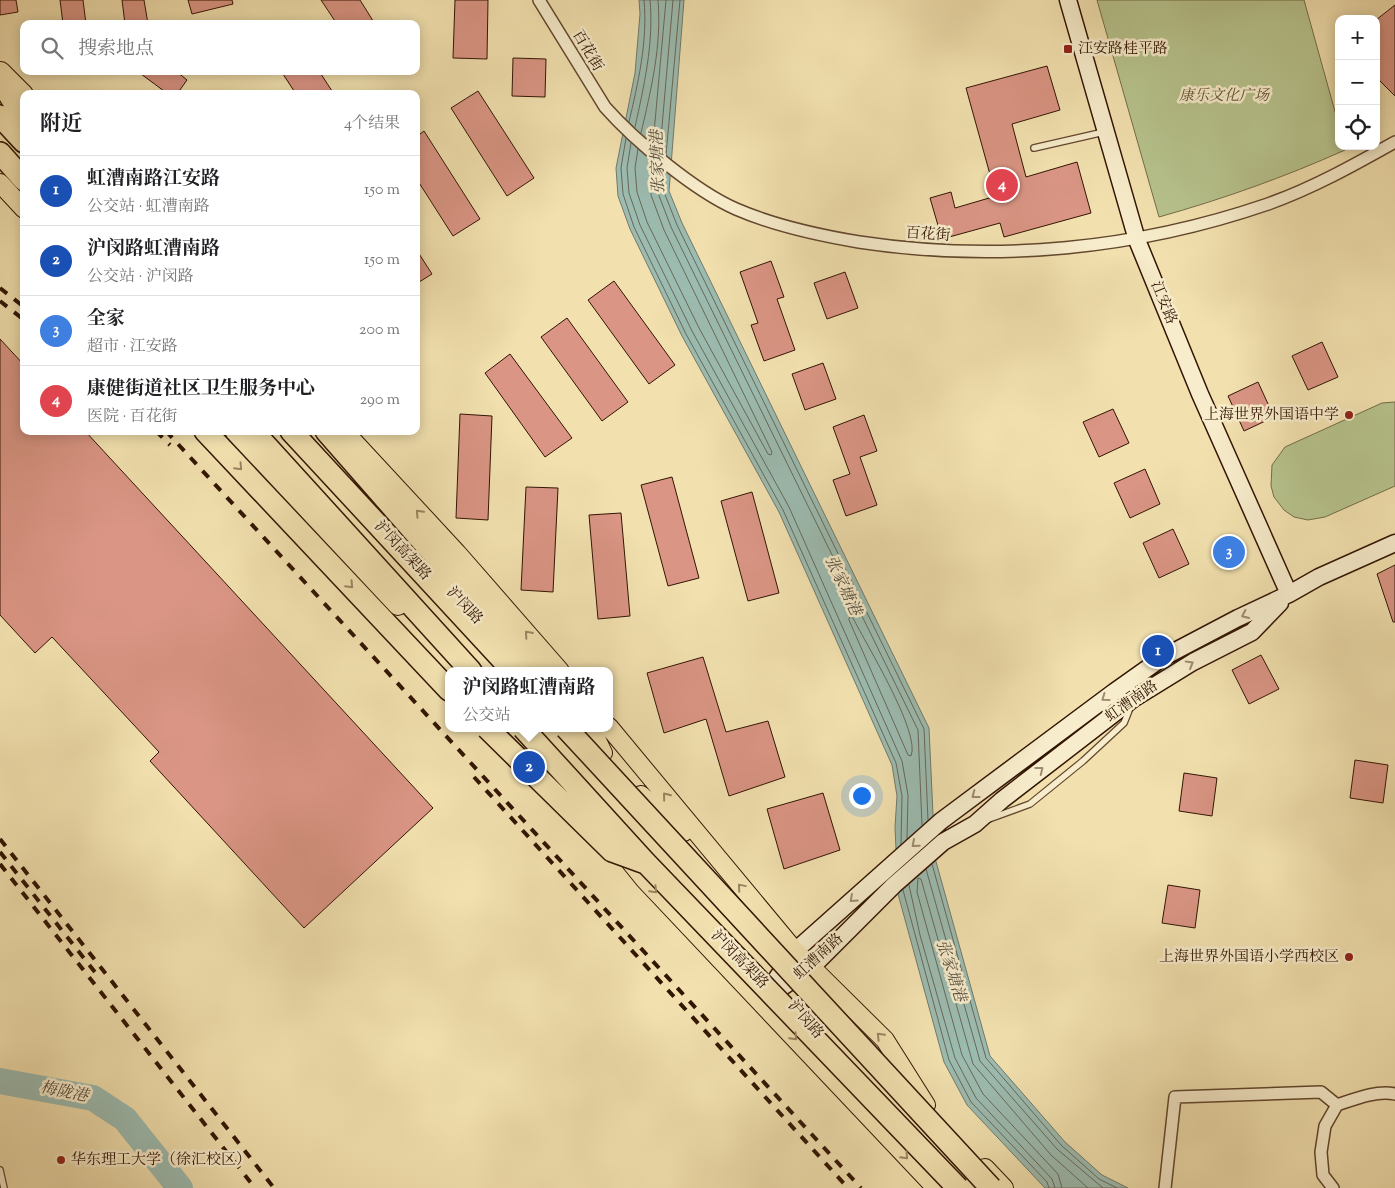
<!DOCTYPE html>
<html lang="zh">
<meta charset="utf-8">
<style>
body{margin:0;font-family:"Sorts Mill Goudy","Noto Serif SC",serif;background:#f6f6f6;color:#202124}
.controls{position:absolute;right:15px;top:15px;display:grid;overflow:hidden;border-radius:10px;box-shadow:0 2px 12px #0003}
.controls button{width:45px;height:45px;display:grid;place-items:center;padding:0;border:0;border-bottom:1px solid #e0e0e0;background:#fff;color:#202124;font:25px sans-serif}
.you{position:absolute;left:861px;top:795px;width:18px;height:18px;margin:-12px;border:4px solid #fff;border-radius:50%;background:#1a73e8;box-shadow:0 0 0 8px #1a73e833}
.badge{display:grid;place-items:center;width:32px;height:32px;border-radius:50%;background:#111827;color:#fff;font-size:16px;font-weight:700}
.pin{position:absolute;translate:-50% -50%;border:2px solid #fff;box-shadow:0 1px 5px #0006}
.popup{position:absolute;left:445px;top:667px;width:168px;height:65px;box-sizing:border-box;display:grid;place-content:center;border-radius:10px;background:#fff;filter:drop-shadow(0 1px 4px #0005);font-size:16px;white-space:nowrap;color:#757577}
.popup b{font-size:19px;color:#202124}
.popup::after{content:'';position:absolute;left:50%;top:100%;margin-left:-10px;border:10px solid transparent;border-top-color:#fff}
.list{margin:0;padding:0;list-style:none}
h2{display:flex;justify-content:space-between;align-items:center;height:65px;margin:0;padding:0 20px;font-size:21px}
h2 small{font-size:16px;font-weight:400;color:#757577}
.list li{display:grid;grid-template-columns:32px 1fr auto;gap:15px;align-items:center;box-sizing:border-box;height:70px;padding:0 20px;border-top:1px solid #e0e0e0}
.list b{display:block;font-size:19px;white-space:nowrap}
.list p{margin:0;font-size:16px;white-space:nowrap;color:#757577}
.list em{font-size:16px;font-style:normal;color:#757577}
.icon{flex:none;width:28px;height:28px;fill:none;stroke:currentColor;stroke-width:2;stroke-linecap:round;stroke-linejoin:round}
.map{position:relative;flex:none;width:1395px;height:1188px;overflow:hidden}
.search{position:absolute;background:#fff;box-shadow:0 2px 12px #0003;left:20px;top:20px;width:400px;height:55px;display:flex;align-items:center;gap:12px;box-sizing:border-box;padding:0 18px;border-radius:10px;color:#757577;font-size:19px}
.panel{position:absolute;background:#fff;box-shadow:0 2px 12px #0003;left:20px;top:90px;width:400px;height:345px;border-radius:10px}
.map>svg:first-child{display:block}
.green{fill:#b7c38d;stroke:#746c48}
.water{fill:#9cbcb1;stroke:#72796b}
.lines{fill:none;stroke-linecap:round;stroke-linejoin:round}
.shore{stroke:#67685a;stroke-width:1}
.river{stroke:#9cbcb1;stroke-width:26}
.building{fill:#da9584;stroke:#321403}
.lane-casing{stroke:#62472e;stroke-width:8}
.street-casing{stroke:#62472e;stroke-width:14}
.secondary-casing{stroke:#321403;stroke-width:19}
.primary-casing{stroke:#321403;stroke-width:20}
.highway-casing{stroke:#321403;stroke-width:24}
.lane{stroke:#f7eccb;stroke-width:5.5}
.street{stroke:#f7eccb;stroke-width:11}
.secondary{stroke:#f7eccb;stroke-width:16}
.primary{stroke:#f2e1af;stroke-width:18}
.highway{stroke:#f2e1af;stroke-width:21}
.rail{stroke:#321403;stroke-width:4;stroke-dasharray:9 9;stroke-linecap:butt}
.highway-bridge-casing{stroke:#321403;stroke-width:24;stroke-linecap:butt}
.highway-bridge{stroke:#f2e1af;stroke-width:21}
.oneway{stroke:#9c8562}
.oneway2{stroke:#9e8b71}
.poi-dot{fill:#8f2418;stroke:#f7eccb;stroke-width:2}
.labels{text-anchor:middle;dominant-baseline:central;stroke-width:5;stroke-linejoin:round;paint-order:stroke}
.poi-label{font-size:15px;fill:#321403;stroke:#f7eccb;text-anchor:start}
.street-label{font-size:15px;fill:#321403;stroke:#f7eccb}
.park-label{font-size:15px;font-style:italic;fill:#615133;stroke:#f7eccb}
.water-label{font-size:16px;font-style:italic;fill:#574f40;stroke:#f7eccb}
</style>
<div class="map">
<svg width="1395" height="1188" viewBox="0 0 1395 1188">
<rect width="100%" height="100%" fill="#f2e1af"/>
<filter id="stains"><feTurbulence type="fractalNoise" baseFrequency=".004" numOctaves="4"/><feColorMatrix values="0 0 0 0 .2 0 0 0 0 .09 0 0 0 0 .02 0 0 0 .5 -.17"/></filter>
<radialGradient id="worn" r=".72"><stop offset=".6" stop-color="#630" stop-opacity="0"/><stop offset="1" stop-color="#630" stop-opacity=".3"/></radialGradient>
<path class="green" d="M1097,0H1304L1339,126V146H1344L1345,150C1285,177 1223,199 1159,217Z
M1395,402V486L1325,517L1308,520L1294,517L1284,510L1274,497L1271,486L1272,465L1285,447L1382,403Z"/>
<path class="water" d="M639,0H684L669,191L682,223L929,728L935,858L990,1056L1065,1142L1102,1175L1128,1188H1045L967,1105L944,1062L898,894L895,827L897,796L892,765L779,512L682,336L630,229L618,196L616,168L635,73L640,14Z"/>
<g class="lines">
<path class="shore" d="M629,122C638,83 648,41 644,0
M635,127C644,86 654,43 650,0
M641,133C651,90 662,45 658,0
M626,138L621,168L623,194L634,227L686,334L783,510L896,763L902,796L901,844
M631,143L627,168L629,193L640,225L692,331L789,507L902,761L908,795L907,839
M653,144L666,0
M638,149L635,168L637,192L647,222L699,328L768,454L771,455L772,452L664,230L651,195L652,161
M660,150L673,0
M666,155L680,0
M659,167L658,193L671,227L918,730L922,825
M665,172L664,192L677,225L924,729L928,820
M850,617L853,618C866,644 921,733 911,756L908,755L849,620Z
M932,864L986,1058L1061,1145L1099,1179L1117,1188
M926,869L980,1061L1057,1149L1103,1188
M909,885L920,935L955,1058L976,1098L1052,1179L1055,1188
M903,890L949,1060L971,1102L1047,1182L1049,1188
M1062,1188L1058,1174L983,1094L962,1055L917,892L918,878L921,879L973,1064L1051,1155L1088,1188"/>
<path class="river" d="M0,1081L93,1098L125,1119L180,1188"/>
</g>
<path class="building" d="M0,0H16L18,12L0,15Z
M60,0H83L86,24H63Z
M122,0H144L148,24H125Z
M188,0H232L233,4L192,14Z
M321,0H360L375,24H337Z
M455,0H488L487,59L453,58Z
M1395,5V96L1376,77V20Z
M513,58L546,59L545,97L512,96Z
M1047,66L1060,110L1012,124L1026,177L1077,162L1091,213L1004,237L1000,223L942,239L930,198L951,192L955,208L996,196L966,88Z
M137,71H176L187,80L177,94H168Z
M281,71H319L334,94H296Z
M478,91L534,178L507,196L451,108Z
M424,131L480,219L453,236L416,178V137Z
M416,249L432,274L416,284Z
M771,261L784,297L777,299L795,350L764,361L751,325L758,323L740,272Z
M845,272L858,308L827,319L814,283Z
M614,281L675,365L649,384L588,300Z
M567,318L628,402L602,421L541,337Z
M0,339L24,365V431H85L433,808L304,928L150,761L159,752L52,637L35,653L0,615Z
M1322,342L1338,377L1308,390L1292,356Z
M510,354L572,438L545,457L485,373Z
M823,363L836,399L805,410L792,374Z
M1258,382L1274,417L1244,431L1228,396Z
M1113,409L1129,443L1099,457L1083,422Z
M460,414L492,416L488,520L456,518Z
M864,415L877,451L860,457L877,505L846,516L833,480L850,474L833,427Z
M1145,469L1160,504L1130,518L1114,483Z
M672,477L699,578L668,586L641,485Z
M526,487L558,488L553,592L521,590Z
M752,492L779,593L748,601L721,501Z
M621,513L630,616L598,619L589,515Z
M1173,529L1189,564L1159,578L1143,543Z
M1395,565V622H1393L1377,574Z
M1261,655L1279,689L1249,704L1232,670Z
M703,657L726,732L768,721L785,777L729,796L706,719L664,733L647,673Z
M1355,760L1388,765L1383,803L1350,798Z
M1184,773L1217,778L1212,816L1179,811Z
M823,793L840,850L784,869L767,809Z
M1168,885L1200,890L1195,928L1162,923Z"/>
<g class="lines">
<g class="lane-casing">
<path id="lane" d="M1034,148L1104,132
M989,819L1030,804L1083,761L1124,723L1130,708
M0,1170L4,1188"/>
</g>
<g class="street-casing">
<path id="street" d="M539,0L605,107C635,141 695,191 736,209C775,226 817,235 859,242C997,263 1137,249 1268,204C1313,188 1354,165 1395,142
M1165,1188L1175,1097L1321,1092L1337,1105
M1333,1188L1323,1175L1321,1152L1325,1126L1337,1105C1355,1099 1376,1090 1395,1094"/>
</g>
<g class="secondary-casing">
<path id="secondary" d="M1068,0L1137,240L1200,394L1289,594
M767,997L811,968L894,885L943,842L975,824L1002,800L1133,699L1193,662L1252,632L1280,603
M763,999L795,951L941,821L1114,692L1162,658L1238,618L1289,594L1319,577L1395,543"/>
</g>
<g class="primary-casing">
<path id="primary" d="M1,71L24,94
M0,183L24,209
M234,431L398,606
M344,431L457,553L560,671
M609,727L795,951L885,1040L926,1105
M591,728L603,753
M641,795L684,832
M624,854L645,880L936,1188
M985,1168L1004,1188"/>
</g>
<g class="highway-casing">
<path id="highway" d="M0,80L13,101L24,113
M0,116L24,142
M0,153L24,180
M205,431L449,690
M253,431L471,671
M291,431L513,671
M326,431L536,671"/>
</g>
<use href="#lane" class="lane"/>
<use href="#street" class="street"/>
<use href="#secondary" class="secondary"/>
<use href="#primary" class="primary"/>
<use href="#highway" class="highway"/>
<path class="rail" d="M0,288L24,307
M0,301L24,320
M156,431L170,445
M166,431L861,1188
M474,777L848,1188
M0,839L274,1188
M0,852L98,976
M0,864L255,1188"/>
<g class="highway-bridge-casing">
<path id="highway-bridge" d="M487,728L612,851L645,863
M523,728L646,863L958,1188
M566,728L991,1188"/>
</g>
<use href="#highway-bridge" class="highway-bridge"/>
</g>
<defs><path id="oneway-chevron" d="M-2-3.5L2.5 0L-2 3.5" fill="none" stroke-width="1.6" stroke-linecap="round" stroke-linejoin="round" transform="scale(1.25)"/></defs>
<g class="oneway">
<use href="#oneway-chevron" transform="translate(239 467) rotate(47)"/>
<use href="#oneway-chevron" transform="translate(419 513) rotate(-133)"/>
<use href="#oneway-chevron" transform="translate(350 585) rotate(47)"/>
<use href="#oneway-chevron" transform="translate(528 634) rotate(-131)"/>
<use href="#oneway-chevron" transform="translate(666 796) rotate(-129)"/>
<use href="#oneway-chevron" transform="translate(741 887) rotate(-130)"/>
<use href="#oneway-chevron" transform="translate(654 890) rotate(46)"/>
<use href="#oneway-chevron" transform="translate(880 1036) rotate(-134)"/>
<use href="#oneway-chevron" transform="translate(794 1037) rotate(47)"/>
<use href="#oneway-chevron" transform="translate(905 1156) rotate(47)"/>
</g>
<g class="oneway2">
<use href="#oneway-chevron" transform="translate(1245 615) rotate(155)"/>
<use href="#oneway-chevron" transform="translate(1190 664) rotate(-30)"/>
<use href="#oneway-chevron" transform="translate(1105 698) rotate(144)"/>
<use href="#oneway-chevron" transform="translate(1040 770) rotate(-38)"/>
<use href="#oneway-chevron" transform="translate(975 795) rotate(143)"/>
<use href="#oneway-chevron" transform="translate(915 844) rotate(139)"/>
<use href="#oneway-chevron" transform="translate(853 899) rotate(138)"/>
</g>
<g class="poi-dot">
<rect x="1063" y="44" width="10" height="10" rx="2.5"/>
<circle cx="1349" cy="415" r="5"/>
<circle cx="1349" cy="957" r="5"/>
<circle cx="61" cy="1160" r="5"/>
</g>
<g class="labels">
<g class="poi-label">
<text x="1078" y="49">江安路桂平路</text>
<text x="1339" y="415" text-anchor="end">上海世界外国语中学</text>
<text x="1339" y="957" text-anchor="end">上海世界外国语小学西校区</text>
<text x="71" y="1160">华东理工大学（徐汇校区）</text>
</g>
<g class="street-label">
<text transform="translate(587 51) rotate(59)">百花街</text>
<text transform="translate(928 235) rotate(4)">百花街</text>
<text transform="translate(1163 303) rotate(68)">江安路</text>
<text transform="translate(402 551) rotate(47)">沪闵高架路</text>
<text transform="translate(464 606) rotate(47)">沪闵路</text>
<text transform="translate(1132 702) rotate(-35)">虹漕南路</text>
<text transform="translate(819 957) rotate(-42)">虹漕南路</text>
<text transform="translate(739 960) rotate(46)">沪闵高架路</text>
<text transform="translate(805 1020) rotate(49)">沪闵路</text>
</g>
<g class="park-label">
<text x="1224" y="96">康乐文化广场</text>
</g>
<g class="water-label">
<text transform="translate(659 162) rotate(-92)">张家塘港</text>
<text transform="translate(842 586) rotate(65)">张家塘港</text>
<text transform="translate(950 971) rotate(72)">张家塘港</text>
<text transform="translate(64 1093) rotate(11)">梅陇港</text>
</g>
</g>
<rect width="100%" height="100%" filter="url(#stains)"/>
<rect width="100%" height="100%" fill="url(#worn)"/>
</svg>
<div class="controls">
<button>+</button>
<button>−</button>
<button><svg class="icon" aria-label="locate" viewBox="0 0 24 24"><circle cx="12" cy="12" r="6"/><path d="M12 2v4M12 18v4M2 12h4M18 12h4"/></svg></button>
</div>
<div class="you"></div>
<div class="pin badge" style="left:1158px;top:651px;background:#1a4fb4">1</div>
<div class="pin badge" style="left:529px;top:767px;background:#1a4fb4">2</div>
<div class="popup"><b>沪闵路虹漕南路</b>公交站</div>
<div class="pin badge" style="left:1229px;top:552px;background:#3f7fe0">3</div>
<div class="pin badge" style="left:1002px;top:185px;background:#e0444e">4</div>
<div class="search"><svg class="icon" aria-label="search" viewBox="0 0 24 24"><circle cx="10" cy="10" r="6"/><path d="M15 15l6 6"/></svg>搜索地点</div>
<section class="panel">
<h2>附近<small>4个结果</small></h2>
<ul class="list">
<li><span class="badge" style="background:#1a4fb4">1</span><div><b>虹漕南路江安路</b><p>公交站 · 虹漕南路</p></div><em>150 m</em></li>
<li><span class="badge" style="background:#1a4fb4">2</span><div><b>沪闵路虹漕南路</b><p>公交站 · 沪闵路</p></div><em>150 m</em></li>
<li><span class="badge" style="background:#3f7fe0">3</span><div><b>全家</b><p>超市 · 江安路</p></div><em>200 m</em></li>
<li><span class="badge" style="background:#e0444e">4</span><div><b>康健街道社区卫生服务中心</b><p>医院 · 百花街</p></div><em>290 m</em></li>
</ul>
</section>
</div>
